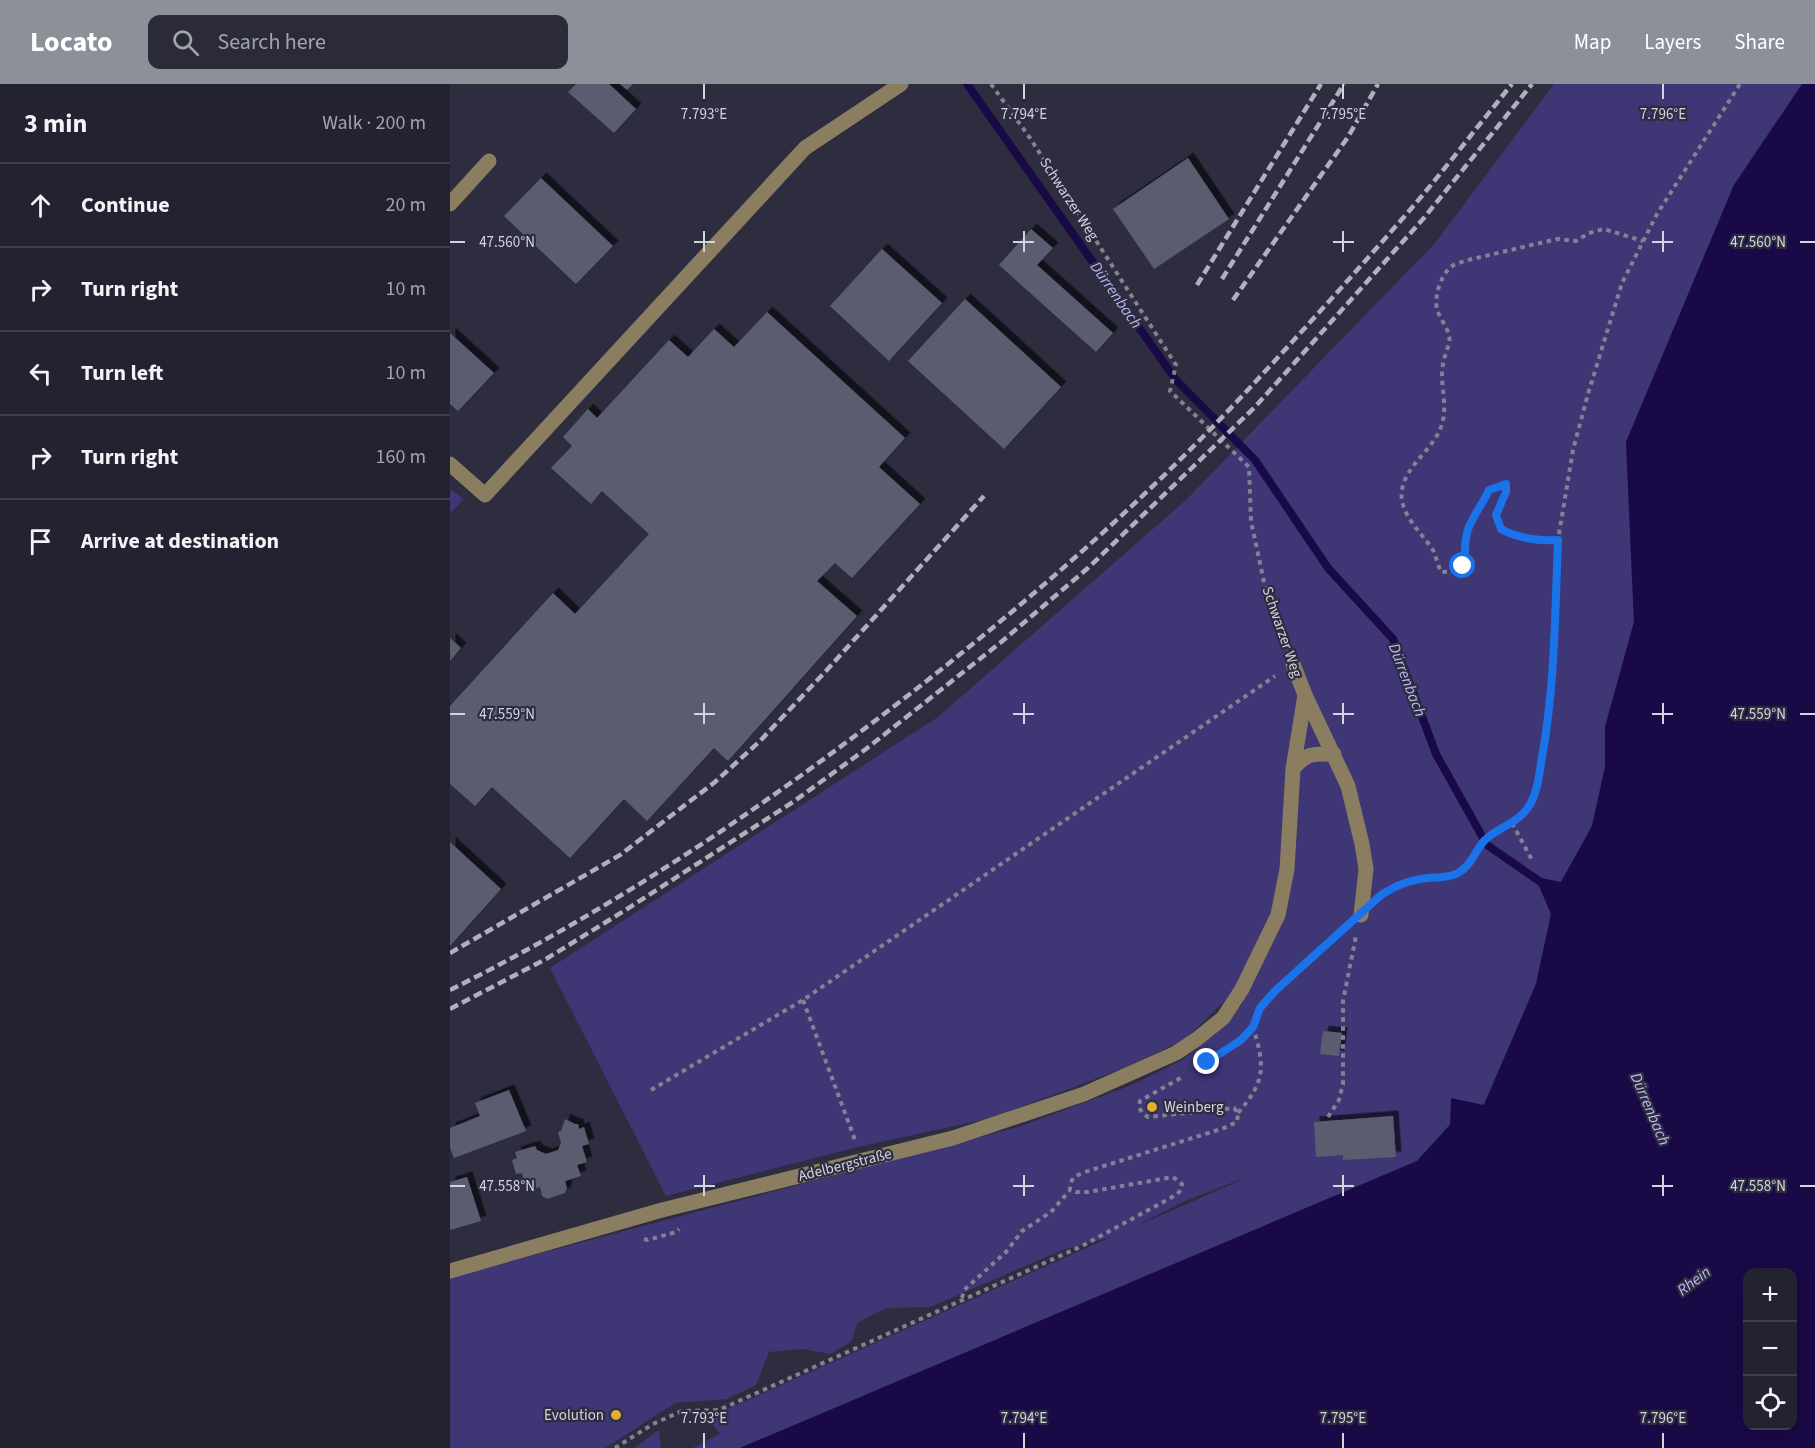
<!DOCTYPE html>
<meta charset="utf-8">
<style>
body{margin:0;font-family:"Source Sans 3",sans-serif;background:#2a2a38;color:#f1f3f6}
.controls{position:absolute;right:18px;bottom:18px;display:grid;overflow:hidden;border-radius:12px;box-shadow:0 6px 24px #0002}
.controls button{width:54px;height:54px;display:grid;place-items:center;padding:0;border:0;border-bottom:2px solid #3f3f4c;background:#222230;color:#f1f3f6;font:30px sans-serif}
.stop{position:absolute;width:18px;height:18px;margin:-14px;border:4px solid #1a73e8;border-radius:50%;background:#fff}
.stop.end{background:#1a73e8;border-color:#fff;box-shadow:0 2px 6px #0008}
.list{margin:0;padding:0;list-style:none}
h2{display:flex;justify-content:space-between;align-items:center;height:78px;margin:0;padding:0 24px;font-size:26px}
h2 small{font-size:20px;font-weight:400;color:#a2a4ab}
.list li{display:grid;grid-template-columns:39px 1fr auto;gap:18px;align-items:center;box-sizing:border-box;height:84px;padding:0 24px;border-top:2px solid #3f3f4c}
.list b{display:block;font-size:22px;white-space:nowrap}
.list em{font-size:20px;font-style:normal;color:#a2a4ab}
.icon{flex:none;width:33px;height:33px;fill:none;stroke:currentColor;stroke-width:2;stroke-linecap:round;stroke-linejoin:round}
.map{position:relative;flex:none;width:1365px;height:1364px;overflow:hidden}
header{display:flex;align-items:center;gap:36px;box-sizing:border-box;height:84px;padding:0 30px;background:#8c9099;color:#fff}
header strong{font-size:28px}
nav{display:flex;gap:33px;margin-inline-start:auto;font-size:21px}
.search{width:420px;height:54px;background:#2a2a38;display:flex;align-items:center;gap:15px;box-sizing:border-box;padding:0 21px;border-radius:12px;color:#a2a4ab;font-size:22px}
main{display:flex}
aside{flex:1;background:#222230}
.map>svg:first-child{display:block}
.green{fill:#3e3675;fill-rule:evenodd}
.water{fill:#190947;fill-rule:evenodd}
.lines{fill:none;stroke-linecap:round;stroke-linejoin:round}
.stream{stroke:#190947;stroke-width:8}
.building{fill:#5c5c71;filter:url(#shadow)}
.path{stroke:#838292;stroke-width:4;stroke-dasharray:4.5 4.5;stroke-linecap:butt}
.minor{stroke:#8b7d5f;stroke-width:15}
.rail{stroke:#afafbd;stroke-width:4.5;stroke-dasharray:9 4.5;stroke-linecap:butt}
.route{stroke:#1a73e8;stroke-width:8}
.ticks{fill:none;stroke:#d4d4e0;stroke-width:2}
.poi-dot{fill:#dfb034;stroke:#2e2d40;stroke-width:2}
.labels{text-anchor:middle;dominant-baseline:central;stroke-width:4.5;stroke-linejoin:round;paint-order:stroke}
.street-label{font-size:15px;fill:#d4d4e0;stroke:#2e2d40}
.poi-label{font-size:15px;fill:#d4d4e0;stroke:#2e2d40;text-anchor:start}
.water-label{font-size:16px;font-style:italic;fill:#bab8f2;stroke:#2e2d40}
.ticks-label{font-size:15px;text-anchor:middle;fill:#d4d4e0;stroke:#2e2d40;stroke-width:4.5;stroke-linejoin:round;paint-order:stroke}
</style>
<header>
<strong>Locato</strong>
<div class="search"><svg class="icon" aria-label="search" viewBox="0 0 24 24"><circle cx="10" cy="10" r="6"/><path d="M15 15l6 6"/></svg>Search here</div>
<nav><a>Map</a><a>Layers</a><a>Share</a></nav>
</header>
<main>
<aside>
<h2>3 min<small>Walk · 200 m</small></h2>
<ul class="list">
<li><svg class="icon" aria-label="ahead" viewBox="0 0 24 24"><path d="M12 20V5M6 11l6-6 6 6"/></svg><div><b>Continue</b></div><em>20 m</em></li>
<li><svg class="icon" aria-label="right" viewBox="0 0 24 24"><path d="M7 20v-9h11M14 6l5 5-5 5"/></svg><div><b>Turn right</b></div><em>10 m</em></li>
<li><svg class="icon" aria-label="left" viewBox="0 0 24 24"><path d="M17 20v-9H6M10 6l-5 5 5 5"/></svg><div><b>Turn left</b></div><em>10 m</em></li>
<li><svg class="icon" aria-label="right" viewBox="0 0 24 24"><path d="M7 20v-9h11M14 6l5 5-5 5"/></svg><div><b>Turn right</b></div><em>160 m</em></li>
<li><svg class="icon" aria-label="arrive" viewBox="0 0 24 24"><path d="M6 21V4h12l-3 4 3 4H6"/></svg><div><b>Arrive at destination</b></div></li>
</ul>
</aside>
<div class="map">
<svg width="1365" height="1364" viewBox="0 0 1365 1364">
<defs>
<filter id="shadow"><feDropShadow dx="5.5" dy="-5.5" stdDeviation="0" flood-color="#0009"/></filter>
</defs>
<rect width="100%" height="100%" fill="#2e2d40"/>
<path class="green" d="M1104,0H1352L1284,101L1176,358L1184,538L1155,643V683L1142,742L1111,798L1086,793L1101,830L1086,900L1033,1022L1000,1040L967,1077L290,1364H243L270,1350L258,1334L661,1153L615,1165L480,1223L437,1224L408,1238L401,1258L380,1270L352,1265L319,1268L306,1301L277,1315L225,1319L155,1364H0V1193L568,1043L682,1001L732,976L768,948L792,920L782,910L734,956L672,985L541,1034L408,1063L216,1112L100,884L488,633L736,416L986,158ZM789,1096V1097L682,1144L735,1117Z
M0,405L14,415L0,430Z
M209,1346L211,1364H184Z"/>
<path class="water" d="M1352,0H1365V1364H290L967,1077L1000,1041L1001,1014L1034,1021L1086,900L1101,830L1085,793L1111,798L1142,742L1155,683V643L1184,538L1176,358L1284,101ZM1298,1188H1342V1342H1298Z"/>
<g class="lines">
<path class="stream" d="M517,0L726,296L805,376L878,484L943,555L986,670L1037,761L1092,799"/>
</g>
<path class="building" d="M126,0H159L186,25L164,49L118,8Z
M170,0H183L177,6Z
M738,74L779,135L704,185L663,125Z
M91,94L163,162L126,200L54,132Z
M581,145L603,164L587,181L663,249L646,268L549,181Z
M432,165L492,219L439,277L380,222Z
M515,215L611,303L554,365L458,277Z
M317,228L455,354L429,383L470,420L402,494L385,479L367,497L407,532L278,677L264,664L197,737L174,715L120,774L42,703L25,722L0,700V622L103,509L125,530L199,450L152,407L141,420L101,384L122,362L113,353L138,325L147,334L219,256L238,273L264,245L284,263Z
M0,249L44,289L8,327L0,320Z
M0,554L11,564L0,577Z
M0,758L51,805L0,862Z
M873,947L892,949L889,972L870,970Z
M59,1006L76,1047L4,1074L0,1064V1044L30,1032L25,1019Z
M943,1032L946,1073L893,1076V1071L866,1073L864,1038Z
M115,1035L125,1040H128L129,1045L134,1043L139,1060L132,1062L137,1078L127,1081L131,1092L115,1097L117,1104L115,1109L97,1115L92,1112L90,1103L80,1106L76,1104L72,1089L66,1090L62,1076L67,1074L65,1068L85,1062L87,1066L96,1070L108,1066L111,1059L108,1048L111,1047Z
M17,1093L31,1137L0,1146V1098Z"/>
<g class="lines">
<path class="path" d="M541,0L580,54L726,281L720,307L799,383L801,437L818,517L836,562
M1108,456C1088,457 1069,455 1051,445L1046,431L1056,408V400L1039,406C1033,419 1022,431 1018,445C1013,459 1020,475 1009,487L991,488C988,481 986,473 983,466C972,449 948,429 952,406C956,380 985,365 992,340C997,324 992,307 992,290C992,278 996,270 999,259C1002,248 990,236 987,225C984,212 991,191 1001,183C1004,180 1010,179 1014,177L1107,155L1126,157L1139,149L1154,145L1193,157
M1062,739L1082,776
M936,807L947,800L961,796L993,794L1009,788L1022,775L1031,760L1044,747L1062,739L1077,726L1086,708L1098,640L1108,456L1123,366L1138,310L1172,199L1207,130L1290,0
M353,916L405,1056
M748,984L791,956L803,943L810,924L824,907L895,845
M201,1006L353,916L825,592
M788,1029C816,996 815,983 803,943
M878,1033L889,1016L893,1000V917L906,852
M194,1155L198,1156L226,1148L229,1145
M512,1214L514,1206L556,1168L572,1147L601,1128L620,1106
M165,1364L203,1340L232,1327L269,1326L632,1162L726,1111L731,1106L732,1100L723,1093L638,1108H626L620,1106C620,1094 625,1092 635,1088L774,1044L787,1038L788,1029L784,1024L698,1033L692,1029L689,1023L690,1017L734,992"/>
<path class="minor" d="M0,120L39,77
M0,380L35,411L355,64L451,0
M855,611L898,702L912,760L916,785L911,831
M843,685C857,668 864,670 884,670
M0,1187L212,1126L503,1054L634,1010L726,969L747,955L773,934L792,905L828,831L837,785L843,685L855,611L843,580"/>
<path class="rail" d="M772,195L894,0
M747,201L871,0
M783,216L898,53L928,0
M0,869L170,771L265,698L310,657L375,588L534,412
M0,906C169,822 326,715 474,599C587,510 696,415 794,310C850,250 906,188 960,126C995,85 1028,42 1062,0
M0,925L96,875L174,827L343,718L416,665L550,559L638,484L805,323L973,135L1082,0"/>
</g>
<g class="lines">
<path class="route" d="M757,978L791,956L803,943L810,924L825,907L931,811C947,801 959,796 978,794C988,793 999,794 1008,789C1021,782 1025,767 1034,757C1046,744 1066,740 1077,725C1088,710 1089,691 1092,673C1105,602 1105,528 1108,456C1088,457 1069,455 1051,445L1046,431L1056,408V400L1039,406C1033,420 1020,435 1017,449C1014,460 1016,471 1013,482"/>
</g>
<path class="ticks" d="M254,0V15M574,0V15M893,0V15M1213,0V15M254,147V168M574,147V168M893,147V168M1213,147V168M0,158H15M244,158H265M563,158H584M883,158H904M1202,158H1223M1350,158H1365M254,619V640M574,619V640M893,619V640M1213,619V640M0,630H15M244,630H265M563,630H584M883,630H904M1202,630H1223M1350,630H1365M254,1091V1112M574,1091V1112M893,1091V1112M1213,1091V1112M0,1102H15M244,1102H265M563,1102H584M883,1102H904M1202,1102H1223M1350,1102H1365M254,1349V1364M574,1349V1364M893,1349V1364M1213,1349V1364"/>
<g class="poi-dot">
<circle cx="702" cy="1023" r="6"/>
<circle cx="166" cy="1331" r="6"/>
</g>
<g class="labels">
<g class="street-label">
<text transform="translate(619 115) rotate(57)">Schwarzer Weg</text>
<text transform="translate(832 548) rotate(71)">Schwarzer Weg</text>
<text transform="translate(395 1081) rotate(-14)">Adelbergstraße</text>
</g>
<g class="poi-label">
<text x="714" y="1023">Weinberg</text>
<text x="154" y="1331" text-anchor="end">Evolution</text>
</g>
<g class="water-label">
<text transform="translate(666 211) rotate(55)">Dürrenbach</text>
<text transform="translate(957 596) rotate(69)">Dürrenbach</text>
<text transform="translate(1200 1025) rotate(67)">Dürrenbach</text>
<text transform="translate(1244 1197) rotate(-37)">Rhein</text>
</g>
</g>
<g class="ticks-label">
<text x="254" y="35">7.793°E</text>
<text x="574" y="35">7.794°E</text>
<text x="893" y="35">7.795°E</text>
<text x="1213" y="35">7.796°E</text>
<text x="57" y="163">47.560°N</text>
<text x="1308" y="163">47.560°N</text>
<text x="57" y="635">47.559°N</text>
<text x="1308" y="635">47.559°N</text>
<text x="57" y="1107">47.558°N</text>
<text x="1308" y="1107">47.558°N</text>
<text x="254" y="1339">7.793°E</text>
<text x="574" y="1339">7.794°E</text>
<text x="893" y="1339">7.795°E</text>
<text x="1213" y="1339">7.796°E</text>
</g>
</svg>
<div class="controls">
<button>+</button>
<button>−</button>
<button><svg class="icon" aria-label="locate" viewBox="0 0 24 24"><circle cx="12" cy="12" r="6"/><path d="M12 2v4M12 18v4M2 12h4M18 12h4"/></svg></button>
</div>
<div class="stop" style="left:1013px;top:482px"></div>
<div class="stop end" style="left:757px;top:978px"></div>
</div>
</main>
